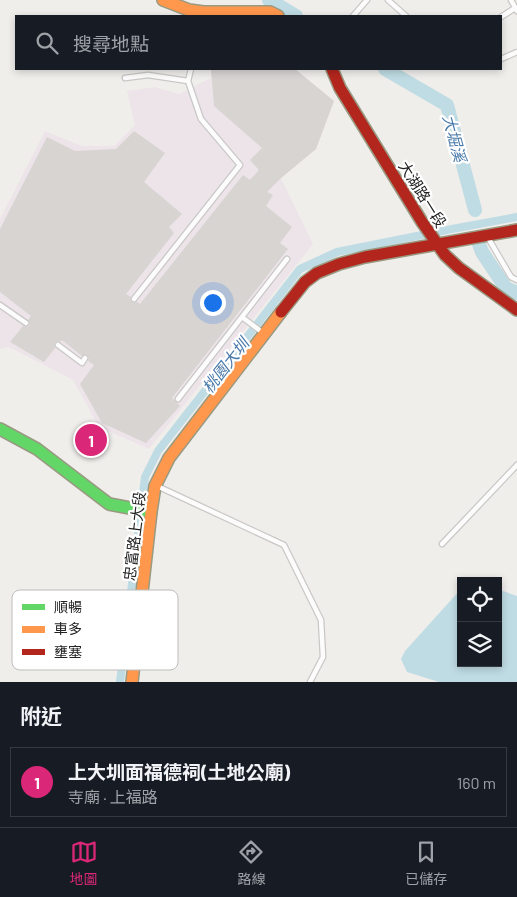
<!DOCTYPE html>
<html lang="zh-TW">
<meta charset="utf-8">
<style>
body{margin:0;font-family:Barlow,"Noto Sans TC",sans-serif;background:#242831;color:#f1f3f6}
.controls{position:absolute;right:15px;bottom:15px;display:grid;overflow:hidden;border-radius:0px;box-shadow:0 2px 8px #0003}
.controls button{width:45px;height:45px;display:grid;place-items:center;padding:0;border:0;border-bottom:1px solid #363941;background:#171b24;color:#f1f3f6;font:25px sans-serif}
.you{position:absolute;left:212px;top:302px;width:18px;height:18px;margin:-12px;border:4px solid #fff;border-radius:50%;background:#1a73e8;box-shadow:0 0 0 8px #1a73e833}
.badge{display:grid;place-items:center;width:32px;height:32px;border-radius:50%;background:#db2777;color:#fff;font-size:16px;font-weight:700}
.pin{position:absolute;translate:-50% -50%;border:2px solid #fff;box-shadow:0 1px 5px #0006}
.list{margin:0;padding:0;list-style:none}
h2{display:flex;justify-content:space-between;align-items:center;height:65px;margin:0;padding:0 20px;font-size:21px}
h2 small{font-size:16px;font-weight:400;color:#9ea1a6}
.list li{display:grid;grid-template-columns:32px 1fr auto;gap:15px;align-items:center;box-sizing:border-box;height:70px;margin:0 10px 10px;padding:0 10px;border:1px solid #363941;border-radius:0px}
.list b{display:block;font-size:19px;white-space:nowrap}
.list p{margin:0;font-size:16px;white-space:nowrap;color:#9ea1a6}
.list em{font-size:16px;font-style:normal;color:#9ea1a6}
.icon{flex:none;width:28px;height:28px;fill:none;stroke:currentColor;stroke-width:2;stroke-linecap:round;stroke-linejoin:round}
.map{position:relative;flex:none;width:517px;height:682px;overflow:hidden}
.search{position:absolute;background:#171b24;box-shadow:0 2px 8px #0003;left:15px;right:15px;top:15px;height:55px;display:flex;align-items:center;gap:12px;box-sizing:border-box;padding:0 18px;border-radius:0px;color:#9ea1a6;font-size:19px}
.sheet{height:145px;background:#171b24}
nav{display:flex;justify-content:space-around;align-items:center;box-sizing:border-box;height:70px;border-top:1px solid #363941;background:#171b24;font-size:14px;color:#9ea1a6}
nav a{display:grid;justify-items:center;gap:2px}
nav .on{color:#db2777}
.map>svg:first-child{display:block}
.industrial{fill:#ede4e9}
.water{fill:#bfdbe3}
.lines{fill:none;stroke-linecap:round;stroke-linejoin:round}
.canal{stroke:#bfdbe3;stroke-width:8}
.river{stroke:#bfdbe3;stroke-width:14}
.building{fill:#d7d4d2}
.lane-casing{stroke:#c9c8c7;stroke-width:7}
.fast-casing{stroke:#999a82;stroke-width:14}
.slow-casing{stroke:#999a82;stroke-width:14}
.jam-casing{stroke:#999a82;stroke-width:14}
.lane{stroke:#fdfcfc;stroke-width:4.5}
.fast{stroke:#63d668;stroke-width:11}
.slow{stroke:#ff974d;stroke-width:11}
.jam{stroke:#b3261e;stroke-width:11}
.labels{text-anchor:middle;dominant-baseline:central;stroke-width:4.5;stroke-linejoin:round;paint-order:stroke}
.street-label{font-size:15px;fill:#222;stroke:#fff}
.water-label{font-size:16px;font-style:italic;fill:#4a7aab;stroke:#fff}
.key{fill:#fff;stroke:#bdbdbd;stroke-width:1}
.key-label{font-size:14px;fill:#222}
</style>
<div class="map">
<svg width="517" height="682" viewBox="0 0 517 682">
<rect width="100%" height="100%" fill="#f0eeeb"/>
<path class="industrial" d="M211,69H295L334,101L316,149L281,178L313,244L149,449L99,427L73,380L9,347L0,349V219L45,131L82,146H114L135,125L127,91L155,87L179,94L211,78Z"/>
<path class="water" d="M461,589V663H498V589L517,596V682H439L407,672L401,659L405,651Z"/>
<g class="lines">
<path class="canal" d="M120,682L145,477L158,451L300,269L337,252L452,229L517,217"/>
<path class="river" d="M269,0L296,16
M385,69L447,105L475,210
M479,244L482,252L506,288L517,293"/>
</g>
<path class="building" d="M211,69H295L334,101L316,149L281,178L267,192L273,195L266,206L292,227L280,243L288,249L172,398L180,406L146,443L102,423L80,384L94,365L88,361L89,358L87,355L85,354L82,356L62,340L60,342L58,341L55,342L54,345L55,348L44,362L10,342L23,326L26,327L29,326L30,323L28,320L31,316L0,292V229L47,137L75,151L116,149L134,131L165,153L144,182L182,214L169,227L174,233L126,294L131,297L130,300L132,302L135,303L137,302L140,304L243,175L250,180L259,170L250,160L262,148L214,106Z"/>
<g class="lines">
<g class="lane-casing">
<path id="lane" d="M388,0L406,16
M511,0L517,11
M353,16L367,0
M501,17L515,8
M501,59L517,52
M125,78L148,75L188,81L191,69
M487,236L511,277L517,280
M134,299L240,165L201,119L188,81
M0,305L26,323
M242,317L263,333
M58,345L82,363L85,358
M178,399L287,259
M157,486L284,545L321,620L323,657L310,682
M442,544L517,465"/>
</g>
<g class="fast-casing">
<path id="fast" d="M0,429L37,449L109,504L151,512"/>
</g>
<g class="slow-casing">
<path id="slow" d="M163,0L189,10L204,12H270L278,16
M132,682L151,512L155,486L169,458L281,312"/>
</g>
<g class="jam-casing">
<path id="jam" d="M332,69L340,88L422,222L445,255L459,268L517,310
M281,312L305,282L317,273L339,264L365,257L517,230"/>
</g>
<use href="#lane" class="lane"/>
<use href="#fast" class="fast"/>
<use href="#slow" class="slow"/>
<use href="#jam" class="jam"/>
</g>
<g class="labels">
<g class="street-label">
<text transform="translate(423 194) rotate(58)">大湖路一段</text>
<text transform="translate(134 536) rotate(-83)">忠富路上大段</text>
</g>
<g class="water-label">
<text transform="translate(455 138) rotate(75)">大堀溪</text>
<text transform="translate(225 365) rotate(-52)">桃園大圳</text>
</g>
</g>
<rect x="12" y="590" width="166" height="80" rx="8" class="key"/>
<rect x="22" y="604" width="23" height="6" fill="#63d668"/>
<rect x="22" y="626" width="23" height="7" fill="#ff974d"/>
<rect x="22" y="649" width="23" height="6" fill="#b3261e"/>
<g class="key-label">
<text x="54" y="612">順暢</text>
<text x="54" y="634">車多</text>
<text x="54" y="657">壅塞</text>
</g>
</svg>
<div class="controls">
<button><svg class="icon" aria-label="locate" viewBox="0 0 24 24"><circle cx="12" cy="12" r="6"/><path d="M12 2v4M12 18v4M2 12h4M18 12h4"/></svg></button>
<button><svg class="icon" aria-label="layers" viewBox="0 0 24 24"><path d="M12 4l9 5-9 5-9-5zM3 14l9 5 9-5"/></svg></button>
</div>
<div class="you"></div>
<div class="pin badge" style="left:91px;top:440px">1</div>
<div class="search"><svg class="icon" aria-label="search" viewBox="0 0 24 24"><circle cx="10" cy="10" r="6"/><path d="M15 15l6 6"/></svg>搜尋地點</div>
</div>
<section class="sheet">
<h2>附近<small></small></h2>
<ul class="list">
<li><span class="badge">1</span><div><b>上大圳面福德祠(土地公廟)</b><p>寺廟 · 上福路</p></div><em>160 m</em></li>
</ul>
</section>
<nav>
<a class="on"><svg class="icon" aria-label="map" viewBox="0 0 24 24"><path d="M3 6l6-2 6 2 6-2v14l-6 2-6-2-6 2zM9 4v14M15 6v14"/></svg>地圖</a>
<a><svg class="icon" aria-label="directions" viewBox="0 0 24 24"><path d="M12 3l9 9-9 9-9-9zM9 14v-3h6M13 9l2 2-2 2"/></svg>路線</a>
<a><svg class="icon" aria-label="saved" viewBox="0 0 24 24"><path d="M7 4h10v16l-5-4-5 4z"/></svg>已儲存</a>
</nav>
